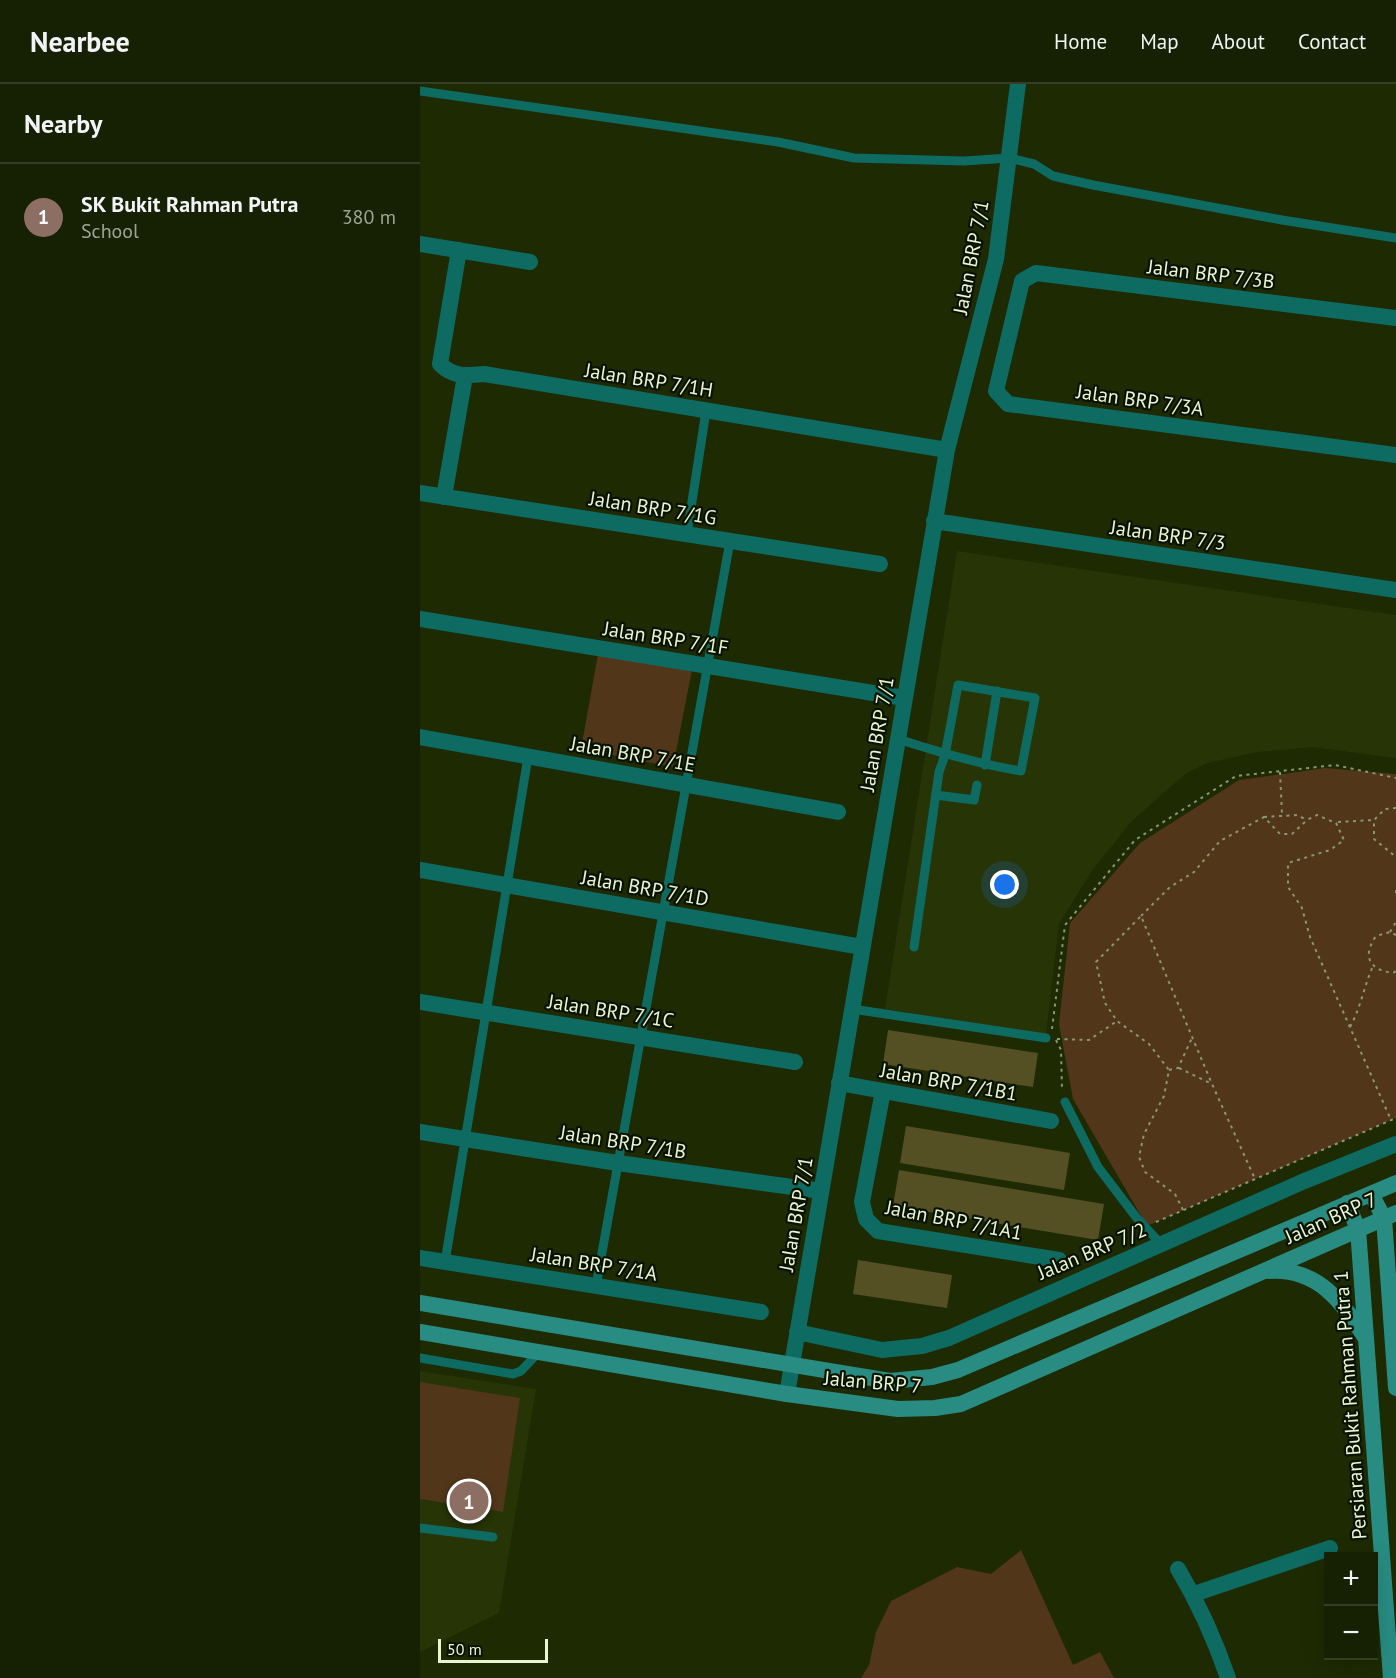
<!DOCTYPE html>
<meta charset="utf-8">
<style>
body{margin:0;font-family:"PT Sans",sans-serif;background:#1f280c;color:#f1f3f6}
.controls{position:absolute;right:18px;bottom:18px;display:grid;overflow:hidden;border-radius:0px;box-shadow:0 6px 24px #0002}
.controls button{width:54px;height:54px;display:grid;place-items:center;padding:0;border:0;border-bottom:2px solid #353e24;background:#162002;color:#f1f3f6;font:30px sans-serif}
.scale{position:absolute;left:18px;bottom:15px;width:110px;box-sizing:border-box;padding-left:6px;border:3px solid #e8f7d1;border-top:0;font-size:16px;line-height:21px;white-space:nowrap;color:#e8f7d1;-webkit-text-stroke:4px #091200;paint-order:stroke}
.you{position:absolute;left:585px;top:801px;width:21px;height:21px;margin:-15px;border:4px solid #fff;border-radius:50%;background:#1a73e8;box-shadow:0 0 0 9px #1a73e833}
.badge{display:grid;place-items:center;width:39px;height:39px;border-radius:50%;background:#d93025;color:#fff;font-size:20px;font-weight:700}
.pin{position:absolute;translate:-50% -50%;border:3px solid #fff;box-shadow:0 2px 6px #0006}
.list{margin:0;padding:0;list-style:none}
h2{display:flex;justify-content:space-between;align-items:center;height:78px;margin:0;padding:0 24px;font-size:26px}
h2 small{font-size:20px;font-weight:400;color:#9ea399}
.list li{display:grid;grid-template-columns:39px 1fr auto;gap:18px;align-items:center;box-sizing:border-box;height:108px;padding:0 24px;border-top:2px solid #353e24}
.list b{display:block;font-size:22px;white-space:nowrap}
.list p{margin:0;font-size:20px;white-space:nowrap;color:#9ea399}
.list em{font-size:20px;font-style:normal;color:#9ea399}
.map{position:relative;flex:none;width:976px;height:1594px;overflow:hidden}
header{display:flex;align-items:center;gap:36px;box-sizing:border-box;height:84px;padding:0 30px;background:#162002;border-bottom:2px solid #353e24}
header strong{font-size:28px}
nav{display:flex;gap:33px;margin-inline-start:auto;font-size:21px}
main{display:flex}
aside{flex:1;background:#162002}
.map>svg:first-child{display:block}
.built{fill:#273406}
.green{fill:#51361a}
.building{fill:#545023}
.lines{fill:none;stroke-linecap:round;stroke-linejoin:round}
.path{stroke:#8a9871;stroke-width:2;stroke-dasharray:3 4.5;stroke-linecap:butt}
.service{stroke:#0d6b62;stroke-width:9}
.minor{stroke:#0d6b62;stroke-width:16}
.secondary{stroke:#288c82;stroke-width:16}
.labels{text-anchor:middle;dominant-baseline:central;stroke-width:4.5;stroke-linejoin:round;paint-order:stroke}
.street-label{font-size:20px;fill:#e8f7d1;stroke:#091200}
</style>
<header>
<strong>Nearbee</strong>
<nav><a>Home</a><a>Map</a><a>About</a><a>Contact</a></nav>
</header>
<main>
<aside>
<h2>Nearby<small></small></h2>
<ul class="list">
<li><span class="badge" style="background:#8d6e63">1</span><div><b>SK Bukit Rahman Putra</b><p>School</p></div><em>380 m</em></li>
</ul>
</aside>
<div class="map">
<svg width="976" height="1594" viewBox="0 0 976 1594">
<rect width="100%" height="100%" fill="#1e2a02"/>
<path class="built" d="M537,467L976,531V674L892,663L838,668L787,679L765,690L711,738L671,788L639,840L626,950L465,925Z
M0,1287L116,1305L79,1529L0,1568Z"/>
<path class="green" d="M178,570L272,586L253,683L161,665Z
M905,684L976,690V1034L727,1142L653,1015L639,940L650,839L720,759L819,696Z
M0,1298L100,1314L83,1428L0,1415Z
M601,1466L653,1581L680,1568L694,1594H441L449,1581L456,1548L471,1517L537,1483L571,1490Z"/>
<path class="building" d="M468,946L618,969L613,1003L463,980Z
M486,1042L650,1069L644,1106L480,1079Z
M479,1086L684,1120L678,1156L473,1122Z
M438,1176L532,1191L527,1224L433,1210Z"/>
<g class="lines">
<path class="path" d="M860,688L862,730
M976,724L965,725L954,736V755L976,773
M844,733L877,731L887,736
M918,738L954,736
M976,806V809
M721,832L750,803L774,788L800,757L844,733L860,750H872L887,736L897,731L916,739L924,756L910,766L868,779V803L882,824L890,853L971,1036
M970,848L976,838
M976,851L970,848L956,852C942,872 949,886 973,889L976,887
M930,943C941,923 944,902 953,882
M632,945L645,841L715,756L816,692L915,681L976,694
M637,955L669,956L697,937
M636,956L641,966L642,1006
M759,984L792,1000
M749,986L758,984L772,954
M763,1126L755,1110L725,1088L719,1073L724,1050L744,1012L749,986L729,960L697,937L685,919L676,878L721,832L792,1000L835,1095
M736,1138L976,1034"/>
<path class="service" d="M0,7L358,58L434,74L544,77L589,74L614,80L633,92L673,101L862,136L976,154
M267,450L286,327
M478,655C518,668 558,680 601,687L615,614L538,601L525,671L519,688L494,863
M565,681L577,607
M516,711L554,716L557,701
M432,925L626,954
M645,1018L678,1083L716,1133L741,1160
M25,1178L108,673
M176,1202L310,457
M0,1274L93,1290L101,1287L118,1269
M0,1444L73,1453"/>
<path class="minor" d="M0,160L110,178
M39,166L20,280C33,293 46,292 64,290L527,366
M976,234L616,189L602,197L576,307L588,320L976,371
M0,409L460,480
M24,413L45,292
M514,437L976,506
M0,535L484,614
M0,653L418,728
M0,786L442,863
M0,918L375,978
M419,999L631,1037
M463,1007L442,1118L446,1135L458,1147L639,1176
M0,1048L198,1079L401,1107
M0,1174L341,1228
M377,1248L462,1266L502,1262L529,1254L882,1098L976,1060
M367,1310L527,366L576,175L598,0
M758,1485C779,1520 795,1556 808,1594
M774,1510L910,1464"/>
<path class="secondary" d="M951,1110L964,1134L976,1304
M927,1119L938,1145L971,1594
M849,1187C898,1184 921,1217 945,1253
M0,1219L470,1297L512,1293L538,1286L976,1099
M0,1248L367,1310L478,1325L515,1324L541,1320L976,1129"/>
</g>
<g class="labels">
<g class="street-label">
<text transform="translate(551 173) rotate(-79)">Jalan BRP 7/1</text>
<text transform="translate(791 190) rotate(7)">Jalan BRP 7/3B</text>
<text transform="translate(229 296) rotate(9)">Jalan BRP 7/1H</text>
<text transform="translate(720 316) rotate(8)">Jalan BRP 7/3A</text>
<text transform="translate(233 424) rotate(9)">Jalan BRP 7/1G</text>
<text transform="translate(748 451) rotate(8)">Jalan BRP 7/3</text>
<text transform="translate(246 554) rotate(9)">Jalan BRP 7/1F</text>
<text transform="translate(457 650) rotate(-80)">Jalan BRP 7/1</text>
<text transform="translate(213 670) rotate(10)">Jalan BRP 7/1E</text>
<text transform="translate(225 804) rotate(10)">Jalan BRP 7/1D</text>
<text transform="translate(191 927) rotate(9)">Jalan BRP 7/1C</text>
<text transform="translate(529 998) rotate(10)">Jalan BRP 7/1B1</text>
<text transform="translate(203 1058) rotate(9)">Jalan BRP 7/1B</text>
<text transform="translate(376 1130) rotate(-80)">Jalan BRP 7/1</text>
<text transform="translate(911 1134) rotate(-24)">Jalan BRP 7</text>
<text transform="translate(534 1136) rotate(11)">Jalan BRP 7/1A1</text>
<text transform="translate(672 1167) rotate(-23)">Jalan BRP 7/2</text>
<text transform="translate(174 1180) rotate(9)">Jalan BRP 7/1A</text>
<text transform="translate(453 1298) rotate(5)">Jalan BRP 7</text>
<text transform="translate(930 1321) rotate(-94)">Persiaran Bukit Rahman Putra 1</text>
</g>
</g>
</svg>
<div class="controls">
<button>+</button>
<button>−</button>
</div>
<div class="scale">50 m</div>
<div class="you"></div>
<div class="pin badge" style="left:49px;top:1417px;background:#8d6e63">1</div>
</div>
</main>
